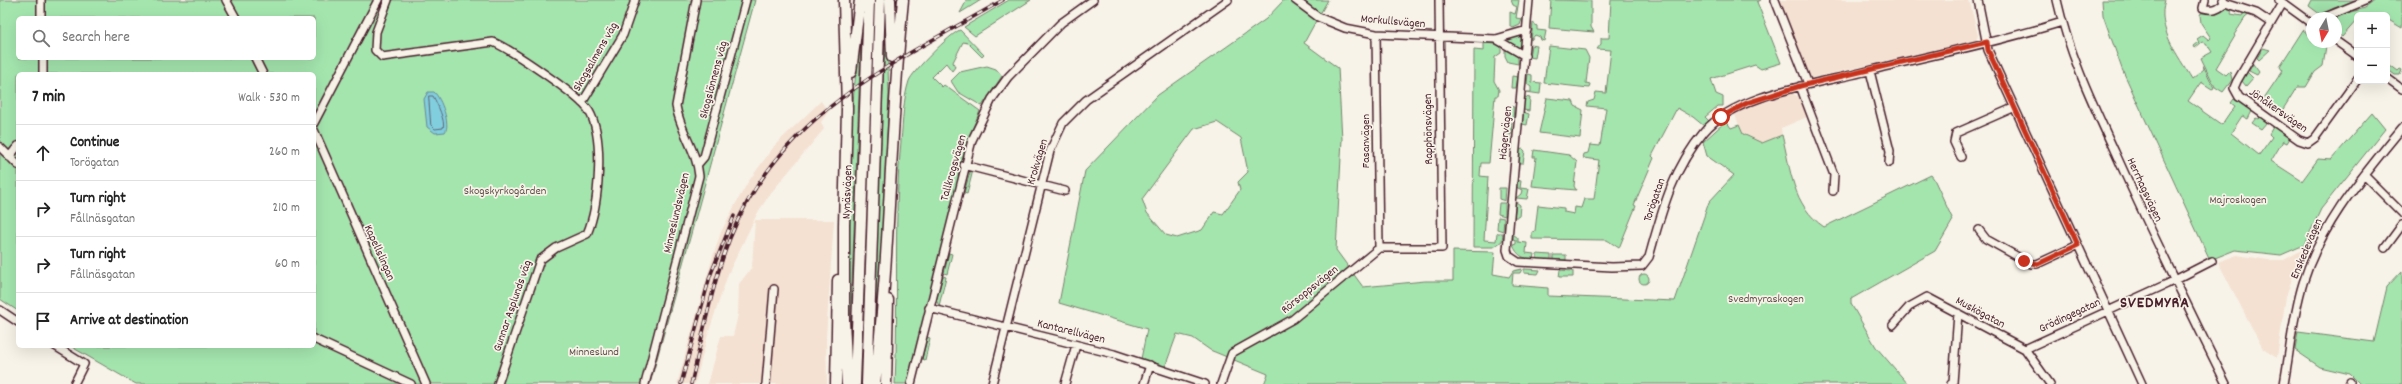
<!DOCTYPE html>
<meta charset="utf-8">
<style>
body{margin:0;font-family:Dekko,sans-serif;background:#f6f6f6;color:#222}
.controls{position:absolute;right:12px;top:12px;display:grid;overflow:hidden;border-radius:6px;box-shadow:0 4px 16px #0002}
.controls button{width:36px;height:36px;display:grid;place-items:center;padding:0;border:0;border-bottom:1px solid #e0e0e0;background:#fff;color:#222;font:20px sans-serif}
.compass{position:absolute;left:2306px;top:12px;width:36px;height:36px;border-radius:50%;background:#fff;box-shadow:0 4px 16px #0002;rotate:190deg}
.stop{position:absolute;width:12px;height:12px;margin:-9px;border:3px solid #c8321e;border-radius:50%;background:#fff}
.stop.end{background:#c8321e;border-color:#fff;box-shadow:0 1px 4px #0008}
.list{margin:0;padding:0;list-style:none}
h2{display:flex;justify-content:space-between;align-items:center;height:52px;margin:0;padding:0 16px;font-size:17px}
h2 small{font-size:13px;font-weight:400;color:#767676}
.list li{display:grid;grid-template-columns:26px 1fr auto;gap:12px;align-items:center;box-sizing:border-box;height:56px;padding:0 16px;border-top:1px solid #e0e0e0}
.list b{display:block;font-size:15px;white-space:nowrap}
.list p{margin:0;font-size:13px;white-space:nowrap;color:#767676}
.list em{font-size:13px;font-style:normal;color:#767676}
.icon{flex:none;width:22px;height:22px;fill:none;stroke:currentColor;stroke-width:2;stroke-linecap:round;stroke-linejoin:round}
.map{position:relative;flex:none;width:2402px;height:384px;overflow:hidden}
.search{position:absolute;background:#fff;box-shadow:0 4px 16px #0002;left:16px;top:16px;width:300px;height:44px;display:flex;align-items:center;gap:10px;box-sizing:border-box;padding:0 14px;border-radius:6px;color:#767676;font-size:15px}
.panel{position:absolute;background:#fff;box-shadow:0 4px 16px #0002;left:16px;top:72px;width:300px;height:276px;border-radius:6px}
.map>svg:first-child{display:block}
.built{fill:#f4e1d2}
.green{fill:#a4e5ae;stroke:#77826c;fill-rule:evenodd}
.water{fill:#80cede;stroke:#6a8896}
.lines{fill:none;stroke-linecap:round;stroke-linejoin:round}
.shore{stroke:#606573;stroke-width:1}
.minor-casing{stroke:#4a1f2b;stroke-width:10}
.highway-casing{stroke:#4a1f2b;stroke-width:13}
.minor{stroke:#f7f3e8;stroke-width:7}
.highway{stroke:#f7f3e8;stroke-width:10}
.rail-casing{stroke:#4a1f2b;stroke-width:3.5}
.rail{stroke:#f7f3e8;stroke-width:2;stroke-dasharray:6;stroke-linecap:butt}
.route{stroke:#c8321e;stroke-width:5}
.labels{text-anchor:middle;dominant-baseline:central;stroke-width:3.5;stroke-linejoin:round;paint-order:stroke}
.street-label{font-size:12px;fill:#4a1f2b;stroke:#f7f3e8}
.park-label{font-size:12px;fill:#60504c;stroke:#f7f3e8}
.district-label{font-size:16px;font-weight:bold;letter-spacing:1px;fill:#4a1f2b;stroke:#f7f3e8}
</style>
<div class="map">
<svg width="2402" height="384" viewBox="0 0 2402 384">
<rect width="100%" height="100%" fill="#f7f3e8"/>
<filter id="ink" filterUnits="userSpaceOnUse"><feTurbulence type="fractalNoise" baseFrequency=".025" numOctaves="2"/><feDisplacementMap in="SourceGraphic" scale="8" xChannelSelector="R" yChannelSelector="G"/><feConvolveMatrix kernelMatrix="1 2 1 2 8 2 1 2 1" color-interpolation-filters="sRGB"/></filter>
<g filter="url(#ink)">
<path class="built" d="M1777,0H1969L1978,35L1976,41L1807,79Z
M1792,93L1799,97L1807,117L1781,128L1782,135L1762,143L1743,134L1735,115L1744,109Z
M821,101L828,112L821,122L824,129L770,194L757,214L728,274L708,334L695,384H677L711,263L721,232L735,205L748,182L775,145Z
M755,220H834L826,337L827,384H708L721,336H733L738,315L739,284L752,267Z
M2302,250L2286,296L2277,358L2263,349L2218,262L2237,255L2268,260H2284Z"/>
<path class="green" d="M0,0H755L650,384H136L70,346H314V74H18V311L0,299ZM18,18H314V58H18Z
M967,0H981L960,13Z
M1009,0H1031L975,36L964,27Z
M1284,0H1291L1317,19L1304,43L1338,68L1342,139L1336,250L1363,287L1425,281H1453V251L1495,252L1493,274L1509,277L1513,271L1522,269L1520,273H1513L1512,285L1548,288V296L1675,301L1709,202L1734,175L1707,156L1703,142L1726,121L1731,128L1739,125L1743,134L1762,143L1782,135C1791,170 1792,205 1824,227L1931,175L1934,179L1953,220L1935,251L1851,299V304L1876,347L1908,384H1857L1855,382L1851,384H1264L1268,374L1210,350L1193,338L1177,334L1165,367L1141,359L1147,329L1059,303L1085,171L1158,95L1266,19ZM1217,122L1241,138L1248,172L1238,182L1240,190L1223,214L1214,212L1202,230L1177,238L1166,235L1147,213L1142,199L1194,129Z
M1300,0H1328L1320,14Z
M1511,0H1519L1516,18L1522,19L1520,25L1513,28L1510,26V12L1515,14L1517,7L1513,5Z
M1551,0L1591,1V27L1594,32L1549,28Z
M1611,0H1761L1757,2L1781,63L1761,69L1755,65L1711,79L1716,94L1723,97V106H1718L1705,117L1709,121L1704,126L1693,117L1677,108L1652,156L1654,158L1634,205L1636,206L1619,248L1607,240L1532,239V232L1535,231L1538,205L1564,208V212L1574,214L1575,207L1581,208L1584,199H1594L1599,160L1583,158L1584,154L1588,153L1590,145L1600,146L1606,108L1587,106L1588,102L1594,100L1596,92L1606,93L1611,50L1597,49L1601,44V38H1609Z
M2102,0H2165C2156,29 2178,55 2192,79L2204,69L2203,65L2214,88L2212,89L2201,82L2188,101L2222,125L2235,106L2231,103L2234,99L2252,111L2248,119L2242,116L2231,133L2259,155L2272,137L2269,134L2273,127L2290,138L2287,143L2283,141L2271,161L2302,181L2318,159L2331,160L2372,113L2385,129L2321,209L2304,245L2281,255L2235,250L2210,260L2122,69L2103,15Z
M2312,0H2361L2334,8L2321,15L2309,6Z
M2376,0H2402V28L2387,19V15H2357V20L2342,37L2336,32V18H2331L2365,8Z
M2226,7H2232L2231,14L2242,16L2245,10L2251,13L2245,18L2234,35L2235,36L2216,68L2226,75L2230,71L2232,80L2223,92L2215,87L2201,58L2212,52L2206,43L2202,42L2195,48L2194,46L2199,42L2197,39L2203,35L2209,40L2211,38L2201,23L2200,15L2201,13H2217Z
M1533,23L1537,26V30L1546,31L1544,41L1541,40L1540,37L1535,35L1531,40Z
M960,30L984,55L982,57L968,43L963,42L953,62L955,67L952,71L946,63L932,77L942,87L944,85L980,111L968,139L908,384H895C899,303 893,222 901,141C903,122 903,99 909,81C912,72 951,33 960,30Z
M2303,30L2312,37V42H2319L2326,47L2323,66L2315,72L2306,87H2297L2280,114L2262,101L2283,70L2280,66Z
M1518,35L1523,40L1521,46L1518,48L1503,40Z
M859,38H861L850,338H848L851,124Z
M885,39H887L889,95L877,339L873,338Z
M1484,43L1495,44L1501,47V53L1495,57L1494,81L1499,90L1498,96H1495L1489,163H1481L1480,176L1488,177L1484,240L1496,241L1497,233H1503L1502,241L1494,247H1473L1474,50L1484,51Z
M1531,45L1537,46L1535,58L1529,57Z
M1549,46L1585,50L1589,58L1586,83L1590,84L1589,88L1544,83Z
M2263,48L2270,50L2259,60L2257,58Z
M1505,50L1518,57V64L1508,62L1505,56Z
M2253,64L2259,72L2257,75L2249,71Z
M2390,65L2398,71L2400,69L2402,70L2400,75H2395L2387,69Z
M987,66L996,69L1002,76L982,106L958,92L951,81L960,72Z
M2247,72L2253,78L2246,86L2242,81Z
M1528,74L1532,75V82L1541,83L1540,94L1526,92H1531V87L1527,84Z
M1512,76L1518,77L1516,88H1511Z
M1525,97L1530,98L1529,111L1523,110Z
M1547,98L1573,101L1575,106L1583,110L1580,138L1539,133Z
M1507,106L1514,107L1513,120L1506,117Z
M1523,112L1529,114L1527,125L1522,124Z
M2260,117L2267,122L2261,129L2252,123L2256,118L2258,119Z
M1505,121L1512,122L1511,135L1504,133Z
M1504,136L1511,137L1509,149L1503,148Z
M1523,149L1525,151L1523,163H1518L1519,150Z
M1534,150L1569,155L1577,162L1574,186L1576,190L1532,186L1536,157H1533Z
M973,170L967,194L964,193L970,172Z
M1517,180L1521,181L1520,188L1529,189L1527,199L1516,198L1521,194L1522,190L1516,187Z
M1499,188H1506L1505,201L1499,199Z
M1516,202L1520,205L1519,217H1514Z
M1499,203H1505V216L1498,214Z
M1498,217L1504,218L1503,231L1497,229Z
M1513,234L1518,238V242L1527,243L1526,253L1534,254L1533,259C1523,259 1517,255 1513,245L1516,244V240L1513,239Z
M949,253L952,254L947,274L944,273Z
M1537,254L1551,255V260H1537Z
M1553,255H1566V260H1553Z
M1524,269L1540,270L1538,274L1524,273Z
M1560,270L1573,271V277H1559Z
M2402,271V384H2360L2350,374L2320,367L2295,350L2298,332L2374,342L2387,287Z
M1639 279a5 5 0 1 1 10 0a5 5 0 1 1-10 0Z
M943,276L946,277L939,306L936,300Z
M927,337L930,338L925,360L922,359Z"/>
<path class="water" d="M428,92H434C441,98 451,125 445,132L435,133L427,127L424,99Z"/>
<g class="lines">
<path class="shore" d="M429,96H433C437,103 446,122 443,128L435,129L431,125Z"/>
<g class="minor-casing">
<path id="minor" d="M41,0V18
M226,0L236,18
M388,0L376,32L375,50L382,57L493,42C510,49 580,96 589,111C605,138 599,206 587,234L556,248L540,260L498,384
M1295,0L1318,17L1345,28L1376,34L1496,39L1527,30
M1529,0L1507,250L1509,256L1518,262L1612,267L1642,266L1649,257C1662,211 1672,170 1704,132C1737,92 1824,83 1872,70C1935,54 2000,42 2062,22
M1775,0L1808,84
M1978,0L1988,50L2142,384
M2057,0C2069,54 2092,102 2115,152C2150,230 2188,307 2226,384
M2205,0L2203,8C2213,11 2217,9 2225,3
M2223,0L2225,3L2256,13L2271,23
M2279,0L2312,24
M2283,3L2237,81L2234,88L2239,97L2299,140L2308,143L2315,138L2357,80
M2323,18L2367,0
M1376,34L1379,248
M1496,39L1525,56
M2336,41L2357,56
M43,58V74
M255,58L263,74
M1870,71L1890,151L1889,163
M2387,78L2402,89
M1800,86L1834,175L1833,191
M582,103L623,35L635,0
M314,123L378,0
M314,130L426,384
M0,147L18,165
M9,157L18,146
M1961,157L1954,142L1956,133L2013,108
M698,164L704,157L746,0
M964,165L1065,191
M2364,175L2402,213
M1979,230L1986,239L2031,264H2037L2078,245
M2385,248L2402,225
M929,308L1114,354L1205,384
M0,310L18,322
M1893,325L1909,307L1927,297L2025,349L2050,384
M314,339L411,384
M55,346L84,364L74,384
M2025,349L2167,284L2212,261
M645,384L699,176C697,151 680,131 676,106L696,0
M766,384L774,289
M911,384L972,140L992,99L1008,77L1061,23L1093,0
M992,384L1050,151L1063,123L1086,100L1228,0
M1065,384L1076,345
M1144,384L1150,365
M1221,384L1232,353L1293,319L1379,248H1442L1439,0
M1951,384L1953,383L1958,313
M2284,384C2290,350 2293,315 2303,283C2322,222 2363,176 2402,128
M2349,384L2350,382"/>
</g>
<g class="highway-casing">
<path id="highway" d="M844,0L847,109L844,225V320L847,384
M890,0L892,57
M851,72L860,0
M836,384L838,280
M855,384L869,0
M867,384L880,0
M875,384C890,256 890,128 903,0
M886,384L888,300"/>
</g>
<use href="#minor" class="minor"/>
<use href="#highway" class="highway"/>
<g class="rail-casing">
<path id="rail" d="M681,384L710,276L734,216
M691,384C703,335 712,284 730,238C780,113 894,63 1003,0"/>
</g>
<use href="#rail" class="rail"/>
</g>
</g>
<g class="lines" filter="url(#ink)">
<path class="route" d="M1721,117L1747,103L1800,86L1987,42L1988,50L2078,245L2038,264L2024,261"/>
</g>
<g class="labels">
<g class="street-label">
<text transform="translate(1393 22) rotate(5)">Morkullsvägen</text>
<text transform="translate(596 57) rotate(-60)">Skogsalmens väg</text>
<text transform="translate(714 80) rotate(-75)">Skogslönnens väg</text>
<text transform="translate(2278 111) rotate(35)">Jönåkersvägen</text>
<text transform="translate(1429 129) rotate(-91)">Rapphönsvägen</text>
<text transform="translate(1506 133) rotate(-84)">Hägervägen</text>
<text transform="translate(1366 141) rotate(-90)">Fasanvägen</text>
<text transform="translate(1038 162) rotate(-73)">Krokvägen</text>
<text transform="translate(954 168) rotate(-74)">Tallkrogsvägen</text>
<text transform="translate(2144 190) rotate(65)">Herrhagsvägen</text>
<text transform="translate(848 192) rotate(-88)">Nynäsvägen</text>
<text transform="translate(1655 200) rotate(-71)">Torögatan</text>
<text transform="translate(677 213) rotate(-77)">Minneslundsvägen</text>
<text transform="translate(2307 249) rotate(-67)">Enskedevägen</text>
<text transform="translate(379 253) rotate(66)">Kapellslingan</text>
<text transform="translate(1310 290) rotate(-39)">Rörsoppsvägen</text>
<text transform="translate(513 306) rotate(-71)">Gunnar Asplunds väg</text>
<text transform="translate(1980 313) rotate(28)">Muskögatan</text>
<text transform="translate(2070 316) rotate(-25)">Grödingegatan</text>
<text transform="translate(1071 332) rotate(14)">Kantarellvägen</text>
</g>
<g class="park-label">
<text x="505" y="191">Skogskyrkogården</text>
<text x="2238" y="200">Majroskogen</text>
<text x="1766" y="299">Svedmyraskogen</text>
<text x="594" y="352">Minneslund</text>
</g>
<g class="district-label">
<text x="2155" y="303">SVEDMYRA</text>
</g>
</g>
</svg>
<div class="controls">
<button>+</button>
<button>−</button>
</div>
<svg class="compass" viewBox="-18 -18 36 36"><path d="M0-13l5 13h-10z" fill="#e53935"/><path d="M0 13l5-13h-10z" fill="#767676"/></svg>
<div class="stop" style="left:1721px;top:117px"></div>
<div class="stop end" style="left:2024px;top:261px"></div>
<div class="search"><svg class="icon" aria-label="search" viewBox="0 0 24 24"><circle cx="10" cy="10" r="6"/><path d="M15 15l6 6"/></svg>Search here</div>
<section class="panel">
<h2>7 min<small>Walk · 530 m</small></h2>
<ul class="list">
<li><svg class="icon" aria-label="ahead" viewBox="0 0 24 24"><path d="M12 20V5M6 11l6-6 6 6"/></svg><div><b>Continue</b><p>Torögatan</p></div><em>260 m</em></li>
<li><svg class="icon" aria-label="right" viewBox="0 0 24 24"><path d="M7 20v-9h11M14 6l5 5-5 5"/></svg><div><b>Turn right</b><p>Fållnäsgatan</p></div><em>210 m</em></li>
<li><svg class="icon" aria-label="right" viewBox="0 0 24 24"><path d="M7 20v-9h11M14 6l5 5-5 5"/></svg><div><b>Turn right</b><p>Fållnäsgatan</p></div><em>60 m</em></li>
<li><svg class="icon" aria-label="arrive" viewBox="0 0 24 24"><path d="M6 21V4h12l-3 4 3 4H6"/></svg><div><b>Arrive at destination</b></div></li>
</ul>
</section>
</div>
